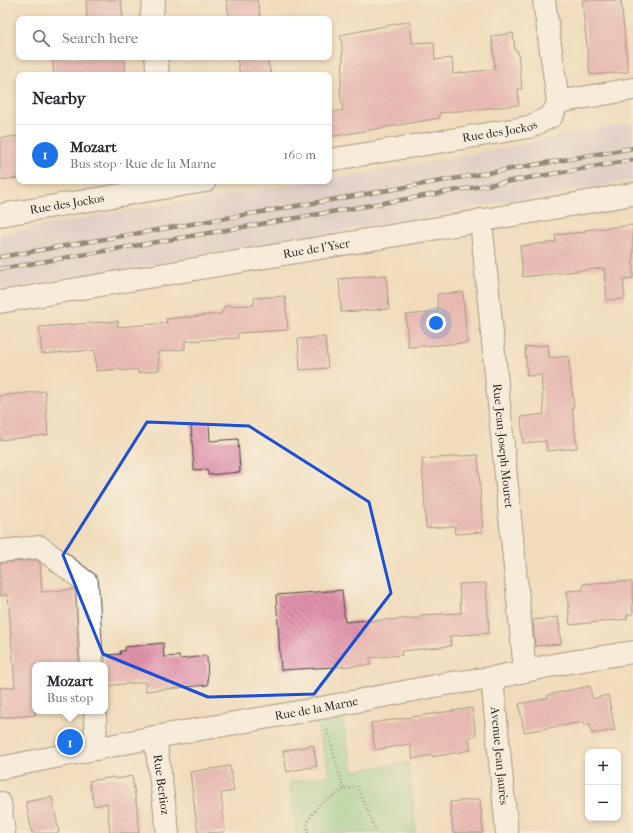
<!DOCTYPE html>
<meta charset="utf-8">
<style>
body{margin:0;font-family:"IM FELL French Canon",serif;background:#f2f2f3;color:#2b2b33}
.controls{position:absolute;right:12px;bottom:12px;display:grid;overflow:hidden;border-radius:8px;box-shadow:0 2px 6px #0003}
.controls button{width:36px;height:36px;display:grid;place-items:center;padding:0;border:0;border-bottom:1px solid #e1e1e2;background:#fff;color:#2b2b33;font:20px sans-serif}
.you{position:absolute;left:436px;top:323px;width:14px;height:14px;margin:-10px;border:3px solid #fff;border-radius:50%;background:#1a73e8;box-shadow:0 0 0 6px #1a73e833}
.badge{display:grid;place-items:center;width:26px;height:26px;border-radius:50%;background:#1a73e8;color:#fff;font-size:13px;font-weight:700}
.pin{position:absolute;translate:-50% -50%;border:2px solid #fff;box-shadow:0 1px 4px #0006}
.popup{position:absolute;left:32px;top:662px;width:76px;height:52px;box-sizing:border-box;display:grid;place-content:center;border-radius:8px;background:#fff;filter:drop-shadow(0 1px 3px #0005);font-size:13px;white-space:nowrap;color:#7c7c81}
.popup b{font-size:15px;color:#2b2b33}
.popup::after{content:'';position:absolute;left:50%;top:100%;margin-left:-8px;border:8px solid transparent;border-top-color:#fff}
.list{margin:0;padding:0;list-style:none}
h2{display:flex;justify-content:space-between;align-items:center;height:52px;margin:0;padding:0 16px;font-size:17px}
h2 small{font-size:13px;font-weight:400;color:#7c7c81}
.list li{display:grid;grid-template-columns:26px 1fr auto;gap:12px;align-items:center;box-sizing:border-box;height:60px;padding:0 16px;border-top:1px solid #e1e1e2}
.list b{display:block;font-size:15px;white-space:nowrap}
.list p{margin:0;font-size:13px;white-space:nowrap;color:#7c7c81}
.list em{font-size:13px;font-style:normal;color:#7c7c81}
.icon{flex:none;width:22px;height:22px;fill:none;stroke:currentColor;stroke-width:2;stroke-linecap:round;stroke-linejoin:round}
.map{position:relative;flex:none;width:633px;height:833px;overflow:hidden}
.search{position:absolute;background:#fff;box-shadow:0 2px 6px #0003;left:16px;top:16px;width:316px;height:44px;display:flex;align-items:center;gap:10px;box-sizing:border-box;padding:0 14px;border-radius:8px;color:#7c7c81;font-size:15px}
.panel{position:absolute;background:#fff;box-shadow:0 2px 6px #0003;left:16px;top:72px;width:316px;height:112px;border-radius:8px}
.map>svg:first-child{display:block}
.railway{fill:#cbbfd6}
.pitch{fill:#84d393;stroke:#587f5f}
.building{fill:url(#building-back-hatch)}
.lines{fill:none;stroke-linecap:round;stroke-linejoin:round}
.minor-casing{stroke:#494641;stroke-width:24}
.path{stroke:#494641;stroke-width:2.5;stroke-dasharray:1 3;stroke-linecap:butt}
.minor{stroke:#fff;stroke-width:22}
.rail-casing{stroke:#2b2b2b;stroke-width:4.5}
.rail{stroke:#fbf7ec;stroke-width:3;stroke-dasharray:9;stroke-linecap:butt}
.marked{fill:none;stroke:#1d4ed8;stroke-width:3;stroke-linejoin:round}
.labels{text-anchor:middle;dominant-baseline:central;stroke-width:3.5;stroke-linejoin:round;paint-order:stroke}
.street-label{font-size:12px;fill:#2b2b2b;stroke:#fbf7ec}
</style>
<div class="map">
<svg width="633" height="833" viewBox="0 0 633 833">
<defs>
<pattern id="building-back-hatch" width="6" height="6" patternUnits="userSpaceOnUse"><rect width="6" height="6" fill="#e193ab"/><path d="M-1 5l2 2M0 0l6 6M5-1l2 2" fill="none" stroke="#b7788b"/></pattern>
</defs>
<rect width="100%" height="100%" fill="#fbf7ec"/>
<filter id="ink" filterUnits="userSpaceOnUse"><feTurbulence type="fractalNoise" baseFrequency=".025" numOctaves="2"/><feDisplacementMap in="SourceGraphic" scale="8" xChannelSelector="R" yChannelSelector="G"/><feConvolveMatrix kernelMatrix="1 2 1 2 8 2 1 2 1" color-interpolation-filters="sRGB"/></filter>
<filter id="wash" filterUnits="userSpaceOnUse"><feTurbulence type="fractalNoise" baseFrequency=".012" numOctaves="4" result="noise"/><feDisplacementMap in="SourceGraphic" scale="16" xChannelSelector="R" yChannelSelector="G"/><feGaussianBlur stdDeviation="0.9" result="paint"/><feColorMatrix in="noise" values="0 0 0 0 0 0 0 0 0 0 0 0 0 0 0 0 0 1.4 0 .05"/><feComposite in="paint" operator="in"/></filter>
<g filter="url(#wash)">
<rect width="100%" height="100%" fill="#f0dcbb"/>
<path class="railway" d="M633,123V180L0,290V235L101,215L314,181H329V179L444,160L576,133Z"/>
<path class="pitch" d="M343,721L353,771L408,763L416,833H296L290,782L330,775L316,724Z"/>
<g id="blocks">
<path class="building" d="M86,0H121L123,19H87Z
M226,0H257L261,19H230Z
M582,0H621L628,72L590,75Z
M410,21L412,43L434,42L435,60L452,58L453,74L495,69L492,36L513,33L515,51H518L522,89H518L519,105L439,113L440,118L329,137V113L343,110L340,94L343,60L341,35Z
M52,57H125L126,75H54Z
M237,57H267L271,75H240Z
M19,136V178L0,180V138Z
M633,225V278L623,279L625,299L607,300L604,268L523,277L520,246L556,242L555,235L585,232V230Z
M386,275L389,309L341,312L339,279Z
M463,292L467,343L408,347L406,315L438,312L437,294Z
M285,296L288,330L238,333V338L185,341V349L158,352L159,370L138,373V369L121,371V369L96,371L95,350L42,354L39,327L118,321V327L167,323L166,319L221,314L225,306L254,305V298Z
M325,337L328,368L300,370L298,339Z
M548,345L549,358L568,356L574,407H572L577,448L547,451L546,441L523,443L521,417L544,414L541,375L527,376L525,347Z
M45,391L48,435L0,440V396Z
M209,424L210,441L238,439L240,472L208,475L207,469L194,470L191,425Z
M478,455L483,532L455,534L454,526L426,528L422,459Z
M36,560L40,563L42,592L75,589L79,665H35V715L0,718V688L15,687L8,595L0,596V563Z
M623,581V582H632L633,614L627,615V619L570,625L567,591L583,590V584Z
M486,583L489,633L450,636L451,646L401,651L402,655L370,658L371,665L281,670L276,595L342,590L345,622L368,620V621L420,618V615L461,613L459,584Z
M558,617L561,644L535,646L533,620Z
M163,643L164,657L179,656L180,659L207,656L208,685L146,691L145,682L105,686V655L121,654L120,651H125V647Z
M590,686L592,699L608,695L615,730L592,734L590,724L584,725V722L524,732L519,704L548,698V695Z
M472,708L476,736L469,737L471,750L432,757V755L413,759L410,744L375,750L371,723Z
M313,745L317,766L287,772L283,751Z
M230,766L234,791L221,793L225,832L198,833L190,772Z
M132,776L137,808L139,833H110L107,803L94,806L89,781L114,777L117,779Z
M52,797L59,833H32L26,802Z
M480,799L483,833H453L450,802Z"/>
</g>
</g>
<g filter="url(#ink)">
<use href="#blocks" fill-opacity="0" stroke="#494641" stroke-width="1"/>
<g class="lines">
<g class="minor-casing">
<g id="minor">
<path d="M151,19L154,0"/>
<path d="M156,57L158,75"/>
<path d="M558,102L633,89"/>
<path id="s1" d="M329,160L529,127L552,116L558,102L544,0"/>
<path id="s2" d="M0,215L205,181"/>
<path id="s3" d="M481,220L525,671"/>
<path id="s4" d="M0,302L450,226L633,194"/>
<path d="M0,551L40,547L87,583L92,665"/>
<path id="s5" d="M492,678L507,833"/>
<path d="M95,711L96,749"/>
<path id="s6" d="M155,737L168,833"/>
<path id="s7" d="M0,768L155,737L321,708L445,684L492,678L558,664L633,652"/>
<path d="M0,803L4,833"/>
</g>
</g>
<path class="path" d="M327,730L344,790L357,786L377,833
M308,833L307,823L318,805L344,790"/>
<use href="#minor" class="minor"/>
<g class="rail-casing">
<path id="rail" d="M0,257L633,148
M0,269L633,160"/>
</g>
<use href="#rail" class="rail"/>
</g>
</g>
<path d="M0 0H633V833H0ZM147,422L249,426L369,502L391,593L314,694L208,697L103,654L63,555Z" fill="#f0dcbb" fill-opacity=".55" fill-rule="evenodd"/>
<path class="marked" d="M147,422L249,426L369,502L391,593L314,694L208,697L103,654L63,555Z"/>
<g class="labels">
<g class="street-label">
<text stroke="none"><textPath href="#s1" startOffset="173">Rue des Jockos</textPath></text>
<text stroke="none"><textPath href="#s2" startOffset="68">Rue des Jockos</textPath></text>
<text stroke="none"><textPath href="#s4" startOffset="321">Rue de l'Yser</textPath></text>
<text stroke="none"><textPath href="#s3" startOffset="227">Rue Jean-Joseph Mouret</textPath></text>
<text stroke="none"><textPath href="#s7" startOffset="322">Rue de la Marne</textPath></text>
<text stroke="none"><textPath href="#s5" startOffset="78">Avenue Jean Jaurès</textPath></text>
<text stroke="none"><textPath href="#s6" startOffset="48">Rue Berlioz</textPath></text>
</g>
</g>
</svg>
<div class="controls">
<button>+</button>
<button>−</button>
</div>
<div class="you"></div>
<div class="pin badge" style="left:70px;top:742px">1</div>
<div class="popup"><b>Mozart</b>Bus stop</div>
<div class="search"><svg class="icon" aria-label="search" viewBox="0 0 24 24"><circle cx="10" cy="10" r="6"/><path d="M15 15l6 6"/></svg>Search here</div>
<section class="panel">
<h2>Nearby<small></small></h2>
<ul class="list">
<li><span class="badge">1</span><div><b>Mozart</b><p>Bus stop · Rue de la Marne</p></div><em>160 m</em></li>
</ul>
</section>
</div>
